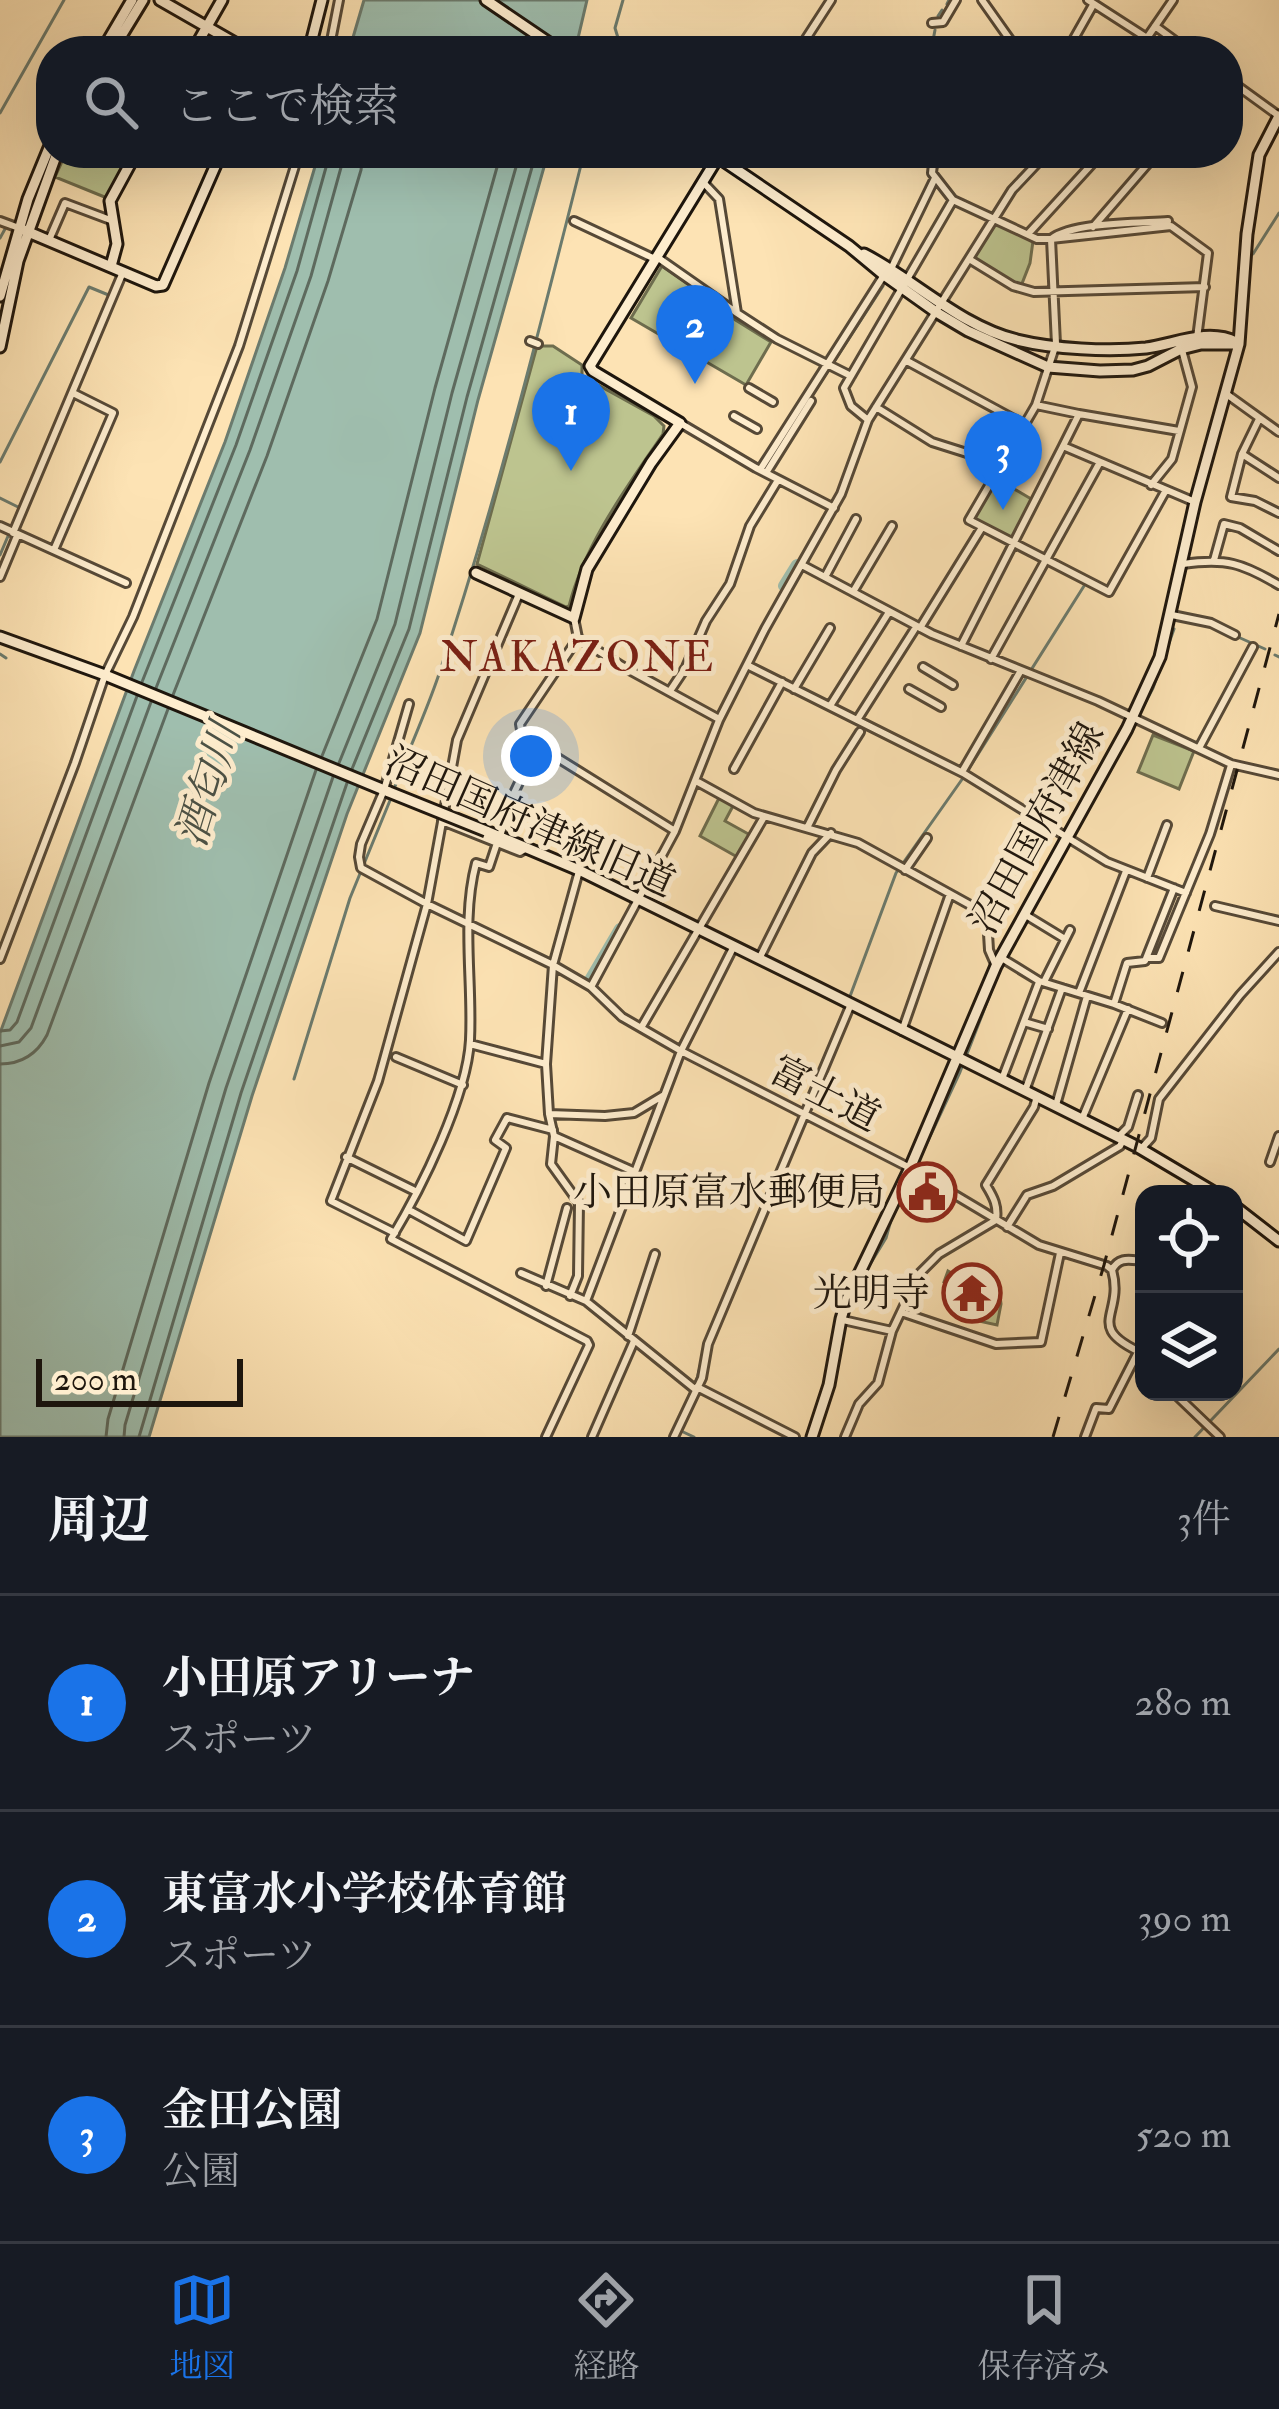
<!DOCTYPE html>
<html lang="ja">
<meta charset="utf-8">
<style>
body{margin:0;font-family:"IM FELL Double Pica","Noto Serif JP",serif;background:#20242c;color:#f1f3f6}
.controls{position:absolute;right:36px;bottom:36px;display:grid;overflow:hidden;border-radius:24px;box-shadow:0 12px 48px #0002}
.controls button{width:108px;height:108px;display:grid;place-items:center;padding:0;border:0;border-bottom:3px solid #363941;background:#171b24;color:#f1f3f6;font:60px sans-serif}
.scale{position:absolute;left:36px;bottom:30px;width:207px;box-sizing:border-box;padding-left:12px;border:6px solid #1e160d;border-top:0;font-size:33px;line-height:42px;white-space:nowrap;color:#1e160d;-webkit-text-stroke:9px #feedce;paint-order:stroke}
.you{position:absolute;left:531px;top:756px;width:42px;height:42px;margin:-30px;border:9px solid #fff;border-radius:50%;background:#1a73e8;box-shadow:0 0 0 18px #1a73e833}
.badge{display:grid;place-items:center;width:78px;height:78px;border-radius:50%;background:#1a73e8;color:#fff;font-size:39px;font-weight:700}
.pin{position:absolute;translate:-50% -99px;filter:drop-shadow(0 3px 6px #0008)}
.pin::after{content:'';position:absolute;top:63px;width:42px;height:36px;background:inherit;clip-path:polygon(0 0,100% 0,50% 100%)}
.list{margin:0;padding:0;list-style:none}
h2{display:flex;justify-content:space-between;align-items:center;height:156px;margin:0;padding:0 48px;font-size:51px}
h2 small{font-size:39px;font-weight:400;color:#9ea1a6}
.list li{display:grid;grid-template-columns:78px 1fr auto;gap:36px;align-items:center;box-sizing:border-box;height:216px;padding:0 48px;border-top:3px solid #363941}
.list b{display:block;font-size:45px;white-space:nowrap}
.list p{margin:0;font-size:39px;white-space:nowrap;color:#9ea1a6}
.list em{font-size:39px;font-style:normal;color:#9ea1a6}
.icon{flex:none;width:66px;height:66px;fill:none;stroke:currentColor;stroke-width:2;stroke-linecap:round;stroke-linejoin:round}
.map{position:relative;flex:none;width:1279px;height:1437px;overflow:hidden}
.search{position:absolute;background:#171b24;box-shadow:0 12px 48px #0002;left:36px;right:36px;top:36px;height:132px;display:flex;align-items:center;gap:30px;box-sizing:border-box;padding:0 42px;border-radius:48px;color:#9ea1a6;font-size:45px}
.sheet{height:804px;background:#171b24}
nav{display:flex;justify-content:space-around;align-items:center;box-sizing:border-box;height:168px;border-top:3px solid #363941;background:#171b24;font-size:33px;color:#9ea1a6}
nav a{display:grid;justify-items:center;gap:6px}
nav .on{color:#1a73e8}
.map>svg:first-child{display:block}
.green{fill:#bdc48f;stroke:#6e6d4e;stroke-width:3}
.water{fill:#9fbeae;stroke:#6b7b6e;stroke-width:3}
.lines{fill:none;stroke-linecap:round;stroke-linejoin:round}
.shore{stroke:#5e6a5e;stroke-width:3}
.stream{stroke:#6b7b6e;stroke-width:3}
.river{stroke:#9fbeae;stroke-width:12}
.street-casing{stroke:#564937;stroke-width:12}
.secondary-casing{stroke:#1e160d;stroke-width:15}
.street{stroke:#feedce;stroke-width:6}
.secondary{stroke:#feedce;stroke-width:9}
.rail{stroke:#1e160d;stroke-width:3;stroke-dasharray:21 21;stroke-linecap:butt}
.secondary-bridge-casing{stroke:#1e160d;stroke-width:15;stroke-linecap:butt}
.secondary-bridge{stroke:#feedce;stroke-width:9}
.labels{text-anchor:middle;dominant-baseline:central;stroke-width:10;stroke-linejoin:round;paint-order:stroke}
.street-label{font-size:39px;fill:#1e160d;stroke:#feedce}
.poi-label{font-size:39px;fill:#1e160d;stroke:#feedce;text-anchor:end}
.neighbourhood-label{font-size:42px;letter-spacing:3px;fill:#7a1f14;stroke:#feedce}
.water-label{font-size:42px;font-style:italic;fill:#4b5145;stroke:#feedce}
</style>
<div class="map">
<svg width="1279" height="1437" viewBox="0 0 1279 1437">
<rect width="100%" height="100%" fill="#fde3b4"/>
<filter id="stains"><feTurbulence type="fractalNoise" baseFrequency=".00167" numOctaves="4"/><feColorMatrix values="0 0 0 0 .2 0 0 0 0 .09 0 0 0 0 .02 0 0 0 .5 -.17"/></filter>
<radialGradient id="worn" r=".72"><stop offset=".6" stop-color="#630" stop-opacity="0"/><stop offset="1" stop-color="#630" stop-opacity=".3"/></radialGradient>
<path class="green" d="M66,153H118L128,158L107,198L55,177Z
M996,223L1033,241L1030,263L1021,286L973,259Z
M662,266L726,310L729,316L771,342L746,385L631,318Z
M537,346H553L582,365V376L654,416L664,426L663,434C627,487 585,543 569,606L566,607L477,564Z
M997,479L1033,500L1012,541L972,520Z
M1153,735L1194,751L1179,789L1138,772Z
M720,796L734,804L725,821L752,836L739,858L700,836Z
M948,1271L955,1275L958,1272L980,1283L999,1288L1001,1304L997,1325L974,1320L983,1296L965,1287L962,1290L944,1282Z"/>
<path class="water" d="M364,0H587L575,51H349Z
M319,153H548L478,400L420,633L347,814L252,1096L149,1437H0V1033L134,671L225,442L285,268Z"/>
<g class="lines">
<path class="shore" d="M142,682L236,445L297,271L330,153
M156,688L250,450L311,276L345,153
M173,695L267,456L328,281L361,170L363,153
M322,756L377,619L435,388L501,153
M339,763L395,624L452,393L520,153
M352,769L409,629L467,397L536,153
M0,1031L10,1030L17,1022L137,696
M0,1046L19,1042L31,1028L151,702
M0,1064C22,1064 37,1054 47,1035L168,709
M106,1437L108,1419L209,1083L316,770
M124,1437L125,1425L226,1088L333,777
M139,1437L241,1093L347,783"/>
<path class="stream" d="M947,4L949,0
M938,16L942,10
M622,51L615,28L623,0
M931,51L935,30
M0,113L64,0
M937,168V153
M0,238L5,229
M1253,254L1279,213
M809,400L883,286
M781,443L765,468L832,503
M0,462L89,287L111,296
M0,498L18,507
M0,555L62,409
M1238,637L1265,649
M0,654L6,658
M1275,655L1279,657
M1116,758L1153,688L1174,629
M394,789C408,751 425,715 438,677C495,506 540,328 584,153
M849,999L896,873L963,778L1084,586
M294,1079L350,898L391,798
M708,1337L845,1008
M697,1379L705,1346
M679,1430L694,1437
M817,1437L836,1374L847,1315L869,1266L886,1238L891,1220L960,1072L1001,966
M1195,1437L1279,1349"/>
<path class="river" d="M784,586L797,565
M590,980L620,929"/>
<g class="street-casing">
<path id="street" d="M982,0L1018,51
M1088,0L1147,38
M932,23L943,22L956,0
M1155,26L1189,51
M329,51L339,0
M798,51L831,0
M1067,51L1093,5
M1138,51L1173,0
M1228,79L1279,116
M916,153L933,164L932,173L953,200L1037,239H1051C1073,222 1139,223 1168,221
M702,181L719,199L737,313L777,339L851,376
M0,221L19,228
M574,221L655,259
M1093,227L1157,153
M1028,234L1102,153
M49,240L65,203L113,221
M657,257L737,313
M969,259L1013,286L1034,292L1205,287
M891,269L935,178
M530,341L538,344
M907,361L1025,425
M749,388L773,402
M1225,393L1279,432
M1036,405L969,520L1109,592L1166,490
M876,407L932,442L970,454L999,471
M1079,414L1179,431
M734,416L757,429
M1259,419L1242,454L1231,497L1255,501L1279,513
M868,420L851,406L844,388L953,200
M680,423L756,468L834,508
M1242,454L1279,478
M760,470L884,275
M766,473L811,401
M1151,485L1172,459L1192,387L1182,350
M1195,502L1063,446L1079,414L1036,405L1056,344L1051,239L1171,226L1208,253L1197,338
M0,526L126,583
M13,533L123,272
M54,550L113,413L73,393
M1214,560L1224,524L1240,528L1279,551
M1183,564C1226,558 1242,563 1279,585
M802,565L932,634L1098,701L1231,764L1279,775
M0,577L17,536
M825,577L856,519
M853,592L892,526
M1172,615L1211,623L1235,635
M574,618L578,638L622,666L719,719
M920,628L981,529
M961,646L1063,446
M991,659L1100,462
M747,665L963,773L1107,862L1186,893
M923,667L953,685
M794,689L830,628
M909,689L941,707
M670,691L686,667L706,621L730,584L750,526L778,480
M409,704L384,790L361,844L359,857L361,868L427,904L553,965L591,987L622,1017L681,1051L910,1168L1039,1245L1107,1266L1112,1270C1125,1316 1082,1326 1144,1354
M830,706L889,612
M857,720L916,627
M537,745L675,831
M1199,748L1253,647
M734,769L782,682
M962,772L1020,672
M696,781L754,813L858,843L981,911L987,917L989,950L996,966
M442,821L520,852L525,849
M807,828L836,770L860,732
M500,836L514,793L537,745L521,730L520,724L578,638
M497,843L489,867L476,863C461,920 473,981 470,1040C467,1097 421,1189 391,1239L587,1341L589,1345L546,1437
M905,870L927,838
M1147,878L1167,825
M1215,906L1279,921
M1024,914L1065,939
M1000,957L1039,981L1114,1004L1162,1023
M1147,958H1159L1210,834L1231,765
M0,959L75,763L105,675L133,617L239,346L299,153
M759,959L812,853L831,833
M1044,982L1070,930
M591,987L675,831L719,720L765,629L841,494L868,420L1012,190L1047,153
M1079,993L1126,871
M1114,1004L1127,963L1145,961L1174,888
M1024,1022L1048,1029
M641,1028L764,817
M902,1031L950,894
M470,1044L546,1064
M396,1057L463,1085
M1002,1079L1039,982
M1025,1091L1062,988
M1056,1105L1087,996
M549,1114L605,1116L634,1113L664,1095
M1082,1119L1128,1009
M554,1136L635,1172
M1118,1137L1128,1127L1138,1095
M1141,1149L1151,1138L1159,1099L1240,995L1279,952
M346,1157L417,1192
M1270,1162L1279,1136
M409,1210L466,1241L506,1148L495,1140L507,1118L553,1130
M1007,1227L1027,1195L1053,1186L1120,1146L1123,1140
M395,1233L331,1201L378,1081L427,904L457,740L519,594
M1234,1260L1237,1210
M1112,1270C1119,1256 1130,1260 1144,1261
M521,1273L586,1301
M546,1286L567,1208
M570,1296L578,1276L579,1203L551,1164L554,1136L549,1114L546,1064L553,965L579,871
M901,1312L919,1274L939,1254L996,1220C998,1206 994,1198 986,1185L1034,1107L1037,1096
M843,1320L892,1331L901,1312L996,1344L1041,1342L1060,1253
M628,1336L655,1254
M697,1387L795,1437
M696,1390L586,1301L681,1051L734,946
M1173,1392L1220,1437
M592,1437L634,1341
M674,1437L702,1378L708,1344L851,1004
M845,1437L859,1404L878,1383L892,1331
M1085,1437L1096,1408L1109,1409L1138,1352"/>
</g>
<g class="secondary-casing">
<path id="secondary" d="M160,0L249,51
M486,0L561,51
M102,51L132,0
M112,51L143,0
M193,51L222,0
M309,51L322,0
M712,153L849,246L884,275L936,312L968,331L1048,367L1100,371L1133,370L1148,366L1181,349L1201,344H1239
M19,228L156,286L163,285L221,153
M864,254C915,280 960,326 1017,340C1054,349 1108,352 1146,348C1175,344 1208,328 1236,342
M111,266L117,244L110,201L136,153
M0,296L28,199L51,143
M0,347L18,261L57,153
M476,573L574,618L587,569L651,463L680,423L593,371L590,366L718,157
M0,637L105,675L389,792
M486,831L579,870L815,986L1136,1146L1217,1194
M1234,1206L1279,1241
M812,1437L829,1385L841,1319L847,1299L910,1168L996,966L1127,729L1160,657L1195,502L1239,344L1247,234L1259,155L1279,116"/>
</g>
<use href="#street" class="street"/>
<use href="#secondary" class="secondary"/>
<path class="rail" d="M1053,1437L1104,1265L1279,614"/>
<g class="secondary-bridge-casing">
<path id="secondary-bridge" d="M389,792L486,831"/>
</g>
<use href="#secondary-bridge" class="secondary-bridge"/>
</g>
<defs>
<g id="civic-ring" transform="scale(3)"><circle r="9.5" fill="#feedce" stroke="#8f2418" stroke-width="1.5"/><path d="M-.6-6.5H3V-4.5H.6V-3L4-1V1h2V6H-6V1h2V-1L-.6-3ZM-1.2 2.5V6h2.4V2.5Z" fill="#8f2418"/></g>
<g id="temple-ring" transform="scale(3)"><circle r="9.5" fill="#feedce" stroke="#8f2418" stroke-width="1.5"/><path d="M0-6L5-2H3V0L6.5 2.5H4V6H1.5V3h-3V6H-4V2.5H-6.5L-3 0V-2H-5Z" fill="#8f2418"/></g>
</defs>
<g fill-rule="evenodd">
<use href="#civic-ring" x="927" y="1192"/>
<use href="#temple-ring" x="972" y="1293"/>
</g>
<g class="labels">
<g class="street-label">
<text transform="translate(530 822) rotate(24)">沼田国府津線旧道</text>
<text transform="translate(1037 828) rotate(-61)">沼田国府津線</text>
<text transform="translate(825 1094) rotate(27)">富士道</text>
</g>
<g class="poi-label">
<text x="885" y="1192">小田原富水郵便局</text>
<text x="930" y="1293">光明寺</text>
</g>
<g class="neighbourhood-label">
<text x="578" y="658">NAKAZONE</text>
</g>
<g class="water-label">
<text transform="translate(209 785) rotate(-73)">酒匂川</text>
</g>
</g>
<rect width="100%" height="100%" filter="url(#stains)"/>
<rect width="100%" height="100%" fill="url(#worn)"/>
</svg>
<div class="controls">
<button><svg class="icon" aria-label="locate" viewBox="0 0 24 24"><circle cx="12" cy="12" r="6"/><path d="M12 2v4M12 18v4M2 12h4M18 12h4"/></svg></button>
<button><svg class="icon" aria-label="layers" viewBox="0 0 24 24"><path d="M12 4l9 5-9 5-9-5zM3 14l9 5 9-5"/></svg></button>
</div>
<div class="scale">200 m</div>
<div class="you"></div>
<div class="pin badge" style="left:571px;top:471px">1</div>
<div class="pin badge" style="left:695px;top:384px">2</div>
<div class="pin badge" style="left:1003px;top:510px">3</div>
<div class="search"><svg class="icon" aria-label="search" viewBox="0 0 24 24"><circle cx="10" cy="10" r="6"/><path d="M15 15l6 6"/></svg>ここで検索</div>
</div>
<section class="sheet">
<h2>周辺<small>3件</small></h2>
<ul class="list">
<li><span class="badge">1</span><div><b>小田原アリーナ</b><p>スポーツ</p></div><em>280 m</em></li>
<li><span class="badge">2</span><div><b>東富水小学校体育館</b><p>スポーツ</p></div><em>390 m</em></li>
<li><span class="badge">3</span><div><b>金田公園</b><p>公園</p></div><em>520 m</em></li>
</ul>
</section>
<nav>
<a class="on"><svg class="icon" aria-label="map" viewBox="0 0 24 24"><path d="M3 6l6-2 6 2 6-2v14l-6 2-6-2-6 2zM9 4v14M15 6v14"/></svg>地図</a>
<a><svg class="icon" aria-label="directions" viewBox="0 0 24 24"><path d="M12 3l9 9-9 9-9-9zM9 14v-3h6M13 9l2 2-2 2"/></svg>経路</a>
<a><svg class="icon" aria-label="saved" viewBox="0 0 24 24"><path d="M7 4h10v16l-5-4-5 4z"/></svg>保存済み</a>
</nav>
